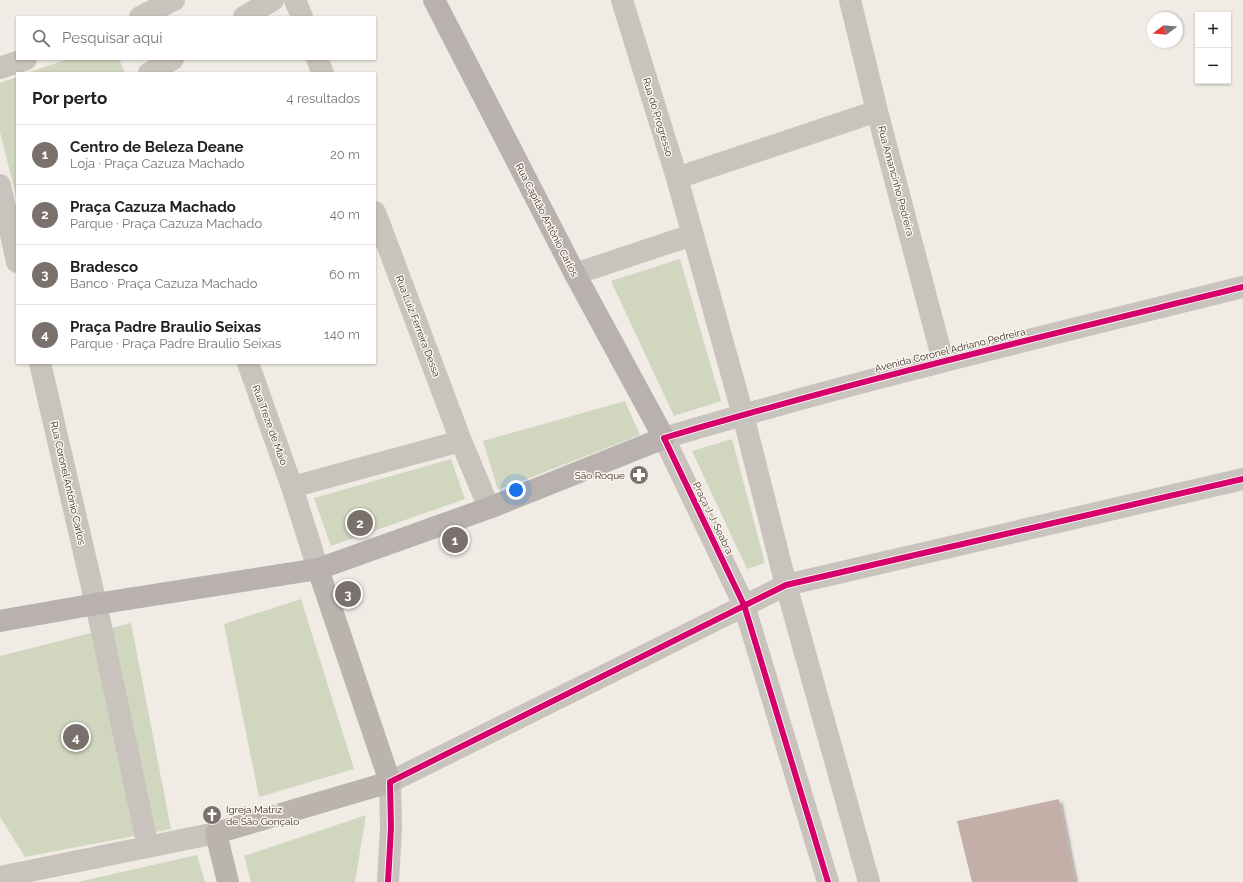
<!DOCTYPE html>
<html lang="pt">
<meta charset="utf-8">
<style>
body{margin:0;font-family:Raleway,sans-serif;background:#f2f2f2;color:#222}
.controls{position:absolute;right:12px;top:12px;display:grid;overflow:hidden;border-radius:0px;box-shadow:0 1px 3px #0004}
.controls button{width:36px;height:36px;display:grid;place-items:center;padding:0;border:0;border-bottom:1px solid #e0e0e0;background:#fff;color:#222;font:20px sans-serif}
.compass{position:absolute;left:1147px;top:12px;width:36px;height:36px;border-radius:50%;background:#fff;box-shadow:0 1px 3px #0004;rotate:254deg}
.you{position:absolute;left:516px;top:490px;width:14px;height:14px;margin:-10px;border:3px solid #fff;border-radius:50%;background:#1a73e8;box-shadow:0 0 0 6px #1a73e833}
.badge{display:grid;place-items:center;width:26px;height:26px;border-radius:50%;background:#7a716c;color:#fff;font-size:13px;font-weight:700}
.pin{position:absolute;translate:-50% -50%;border:2px solid #fff;box-shadow:0 1px 4px #0006}
.list{margin:0;padding:0;list-style:none}
h2{display:flex;justify-content:space-between;align-items:center;height:52px;margin:0;padding:0 16px;font-size:17px}
h2 small{font-size:13px;font-weight:400;color:#767676}
.list li{display:grid;grid-template-columns:26px 1fr auto;gap:12px;align-items:center;box-sizing:border-box;height:60px;padding:0 16px;border-top:1px solid #e0e0e0}
.list b{display:block;font-size:15px;white-space:nowrap}
.list p{margin:0;font-size:13px;white-space:nowrap;color:#767676}
.list em{font-size:13px;font-style:normal;color:#767676}
.icon{flex:none;width:22px;height:22px;fill:none;stroke:currentColor;stroke-width:2;stroke-linecap:round;stroke-linejoin:round}
.map{position:relative;flex:none;width:1243px;height:882px;overflow:hidden}
.search{position:absolute;background:#fff;box-shadow:0 1px 3px #0004;left:16px;top:16px;width:360px;height:44px;display:flex;align-items:center;gap:10px;box-sizing:border-box;padding:0 14px;border-radius:0px;color:#767676;font-size:15px}
.panel{position:absolute;background:#fff;box-shadow:0 1px 3px #0004;left:16px;top:72px;width:360px;height:292px;border-radius:0px}
.map>svg:first-child{display:block}
.green{fill:#d1d6bf}
.building{fill:#c3afa7;filter:url(#shadow)}
.lines{fill:none;stroke-linecap:round;stroke-linejoin:round}
.minor{stroke:#c9c3be;stroke-width:22}
.tertiary{stroke:#c9c3be;stroke-width:22}
.secondary{stroke:#bab3ae;stroke-width:22}
.primary{stroke:#b8b1ad;stroke-width:22}
.cycleway-casing{stroke:#fbf5ee;stroke-width:8}
.cycleway{stroke:#d6006c;stroke-width:6}
.labels{text-anchor:middle;dominant-baseline:central;stroke-width:3;stroke-linejoin:round;paint-order:stroke}
.street-label{font-size:10px;fill:#3b302b;stroke:#fbf5ee}
.poi-label{font-size:10px;fill:#3b302b;stroke:#fbf5ee;text-anchor:end}
</style>
<div class="map">
<svg width="1243" height="882" viewBox="0 0 1243 882">
<defs>
<filter id="shadow"><feDropShadow dx="3.5" dy="3.5" stdDeviation="1" flood-color="#0004"/></filter>
</defs>
<rect width="100%" height="100%" fill="#f0ebe5"/>
<path class="green" d="M68,59H119L125,73H27Z
M17,77V200L0,132V83Z
M680,259L721,401L674,416L611,281Z
M625,401L640,435L498,490L483,441Z
M732,439L765,563L747,569L692,451Z
M451,459L465,499L331,546L314,498Z
M301,599L354,769L259,797L224,624Z
M131,623L171,829L25,857L0,817V656Z
M366,815L355,882H251L244,856Z
M197,855L205,882H78Z"/>
<path class="building" d="M1059,799L1075,882H972L957,821Z"/>
<g class="lines">
<path class="minor" d="M295,0L302,17
M622,0L677,178L743,415L786,585L869,882
M850,0L877,111L943,361
M140,17L174,0
M244,17L273,0
M317,59L323,73
M0,68L26,59
M149,73L173,59
M677,178L877,111
M0,185L17,262
M375,212L461,441L489,508
M575,274L692,235
M40,363L96,604L148,847
M248,363L292,487L318,569
M664,438L744,605L828,882
M292,487L461,441
M0,877L216,833
M388,882L391,828L390,782L786,585L1243,479"/>
<path class="tertiary" d="M664,438C855,381 1049,335 1243,287"/>
<path class="secondary" d="M228,882L216,833L390,782L318,569"/>
<path class="primary" d="M0,621L96,604L318,569L489,508L664,438L575,274L434,0"/>
<g class="cycleway-casing">
<path id="cycleway" d="M388,882L391,828L390,782L786,585L1243,479
M828,882L744,605L664,438C855,381 1049,335 1243,287"/>
</g>
<use href="#cycleway" class="cycleway"/>
</g>
<defs>
<g id="pharmacy-disc" transform="scale(1)"><circle r="9.5" fill="#7a716c" stroke="#fbf5ee"/><path d="M-2-6h4v4h4v4h-4v4h-4v-4h-4v-4h4Z" fill="#fff"/></g>
<g id="church-disc" transform="scale(1)"><circle r="9.5" fill="#7a716c" stroke="#fbf5ee"/><path d="M-1.2-6h2.4v3.5h3.3v2.4h-3.3V6h-2.4V-.1h-3.3v-2.4h3.3Z" fill="#fff"/></g>
</defs>
<g fill-rule="evenodd">
<use href="#pharmacy-disc" x="639" y="475"/>
<use href="#church-disc" x="212" y="815"/>
</g>
<g class="labels">
<g class="street-label">
<text transform="translate(658 117) rotate(73)">Rua do Progresso</text>
<text transform="translate(896 181) rotate(75)">Rua Amancinho Pedreira</text>
<text transform="translate(547 220) rotate(63)">Rua Capitão Antônio Carlos</text>
<text transform="translate(418 326) rotate(69)">Rua Luiz Ferreira Dessa</text>
<text transform="translate(950 350) rotate(-14)">Avenida Coronel Adriano Pedreira</text>
<text transform="translate(270 425) rotate(70)">Rua Treze de Maio</text>
<text transform="translate(68 483) rotate(77)">Rua Coronel Antônio Carlos</text>
<text transform="translate(713 518) rotate(64)">Praça J. J. Seabra</text>
</g>
<g class="poi-label">
<text x="625" y="475">São Roque</text>
<text x="226" y="809" text-anchor="start">Igreja Matriz<tspan x="226" dy="12">de São Gonçalo</tspan></text>
</g>
</g>
</svg>
<div class="controls">
<button>+</button>
<button>−</button>
</div>
<svg class="compass" viewBox="-18 -18 36 36"><path d="M0-13l5 13h-10z" fill="#e53935"/><path d="M0 13l5-13h-10z" fill="#767676"/></svg>
<div class="you"></div>
<div class="pin badge" style="left:455px;top:540px">1</div>
<div class="pin badge" style="left:360px;top:523px">2</div>
<div class="pin badge" style="left:348px;top:594px">3</div>
<div class="pin badge" style="left:76px;top:737px">4</div>
<div class="search"><svg class="icon" aria-label="search" viewBox="0 0 24 24"><circle cx="10" cy="10" r="6"/><path d="M15 15l6 6"/></svg>Pesquisar aqui</div>
<section class="panel">
<h2>Por perto<small>4 resultados</small></h2>
<ul class="list">
<li><span class="badge">1</span><div><b>Centro de Beleza Deane</b><p>Loja · Praça Cazuza Machado</p></div><em>20 m</em></li>
<li><span class="badge">2</span><div><b>Praça Cazuza Machado</b><p>Parque · Praça Cazuza Machado</p></div><em>40 m</em></li>
<li><span class="badge">3</span><div><b>Bradesco</b><p>Banco · Praça Cazuza Machado</p></div><em>60 m</em></li>
<li><span class="badge">4</span><div><b>Praça Padre Braulio Seixas</b><p>Parque · Praça Padre Braulio Seixas</p></div><em>140 m</em></li>
</ul>
</section>
</div>
